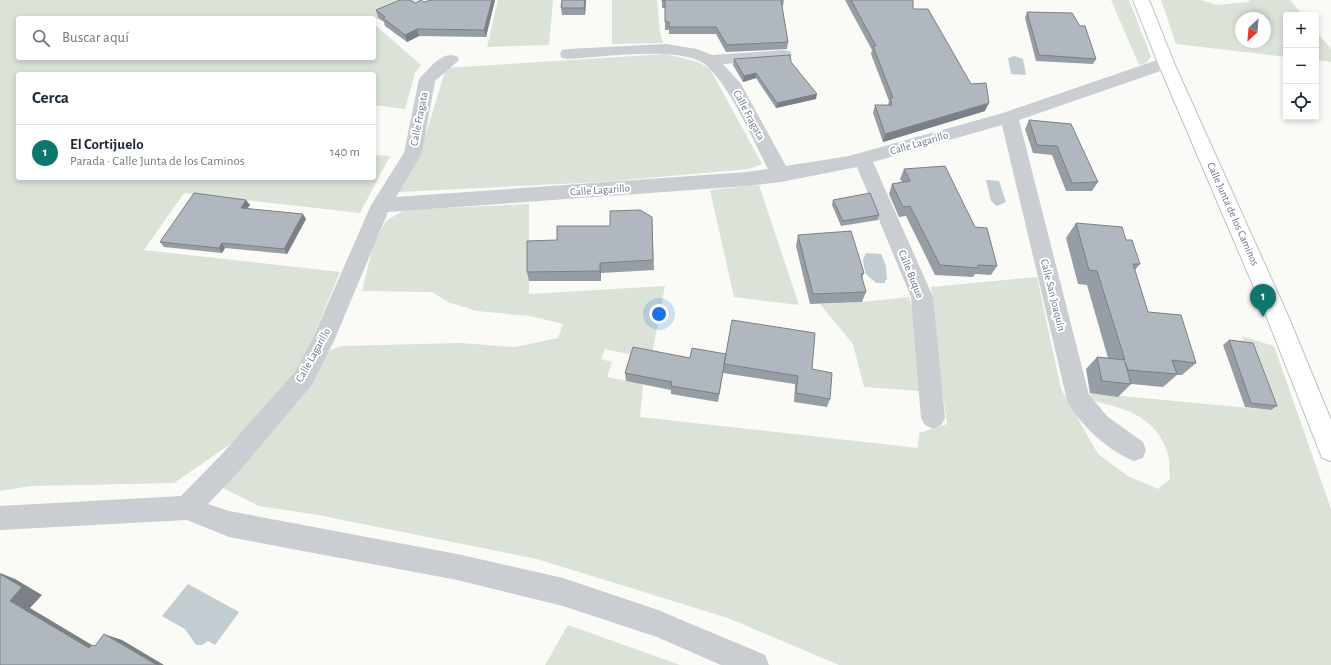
<!DOCTYPE html>
<html lang="es">
<meta charset="utf-8">
<style>
body{margin:0;font-family:"Alegreya Sans",sans-serif;background:#f6f6f7;color:#1f2937}
.controls{position:absolute;right:12px;top:12px;display:grid;overflow:hidden;border-radius:4px;box-shadow:0 2px 6px #0003}
.controls button{width:36px;height:36px;display:grid;place-items:center;padding:0;border:0;border-bottom:1px solid #e0e1e3;background:#fff;color:#1f2937;font:20px sans-serif}
.compass{position:absolute;left:1235px;top:12px;width:36px;height:36px;border-radius:50%;background:#fff;box-shadow:0 2px 6px #0003;rotate:206deg}
.you{position:absolute;left:659px;top:314px;width:14px;height:14px;margin:-10px;border:3px solid #fff;border-radius:50%;background:#1a73e8;box-shadow:0 0 0 6px #1a73e833}
.badge{display:grid;place-items:center;width:26px;height:26px;border-radius:50%;background:#0f766e;color:#fff;font-size:13px;font-weight:700}
.pin{position:absolute;translate:-50% -33px;filter:drop-shadow(0 1px 2px #0008)}
.pin::after{content:'';position:absolute;top:21px;width:14px;height:12px;background:inherit;clip-path:polygon(0 0,100% 0,50% 100%)}
.list{margin:0;padding:0;list-style:none}
h2{display:flex;justify-content:space-between;align-items:center;height:52px;margin:0;padding:0 16px;font-size:17px}
h2 small{font-size:13px;font-weight:400;color:#747a83}
.list li{display:grid;grid-template-columns:26px 1fr auto;gap:12px;align-items:center;box-sizing:border-box;height:56px;padding:0 16px;border-top:1px solid #e0e1e3}
.list b{display:block;font-size:15px;white-space:nowrap}
.list p{margin:0;font-size:13px;white-space:nowrap;color:#747a83}
.list em{font-size:13px;font-style:normal;color:#747a83}
.icon{flex:none;width:22px;height:22px;fill:none;stroke:currentColor;stroke-width:2;stroke-linecap:round;stroke-linejoin:round}
.map{position:relative;flex:none;width:1331px;height:665px;overflow:hidden}
.search{position:absolute;background:#fff;box-shadow:0 2px 6px #0003;left:16px;top:16px;width:360px;height:44px;display:flex;align-items:center;gap:10px;box-sizing:border-box;padding:0 14px;border-radius:4px;color:#747a83;font-size:15px}
.panel{position:absolute;background:#fff;box-shadow:0 2px 6px #0003;left:16px;top:72px;width:360px;height:108px;border-radius:4px}
.map>svg:first-child{display:block}
.green{fill:#dbe2d8;fill-rule:evenodd}
.water{fill:#c2ccd1}
.lines{fill:none;stroke-linecap:round;stroke-linejoin:round}
.secondary-casing{stroke:#bcc0c6;stroke-width:2}
.street{fill:#cacdd1;fill-rule:evenodd}
.secondary{fill:#fff;fill-rule:evenodd}
.wall{fill:#979da4}
.shaded-wall{fill:#7b8086}
.building{fill:#b0b7bf;stroke:#7b8086}
.labels{text-anchor:middle;dominant-baseline:central;stroke-width:4;stroke-linejoin:round;paint-order:stroke}
.street-label{font-size:11px;fill:#67778a;stroke:#fff}
</style>
<div class="map">
<svg width="1331" height="665" viewBox="0 0 1331 665">
<rect width="100%" height="100%" fill="#fafaf7"/>
<path class="green" d="M0,0H418L374,20V18H18V58H374V24L421,65L415,73L405,109L374,105V74H18V178H374V155L390,156L360,213L184,193L144,250L340,272L298,374L232,443L174,483L30,486L0,491Z
M498,0H553L549,45L487,47Z
M612,0H657L660,33L663,43L612,44Z
M1111,0H1129L1151,57L1146,63L1139,65Z
M1161,0H1201L1217,5L1249,2V0H1290L1303,15H1286V57L1176,44ZM1241,18H1265V42H1241Z
M1316,31L1331,49V62L1316,60Z
M665,54L698,62L710,69L762,164L749,169L602,182L398,192L420,153L446,68Z
M759,185L799,305L734,297L710,190Z
M529,204V294L665,286L651,359L605,349L601,359L612,362L607,377L643,384L640,417L918,448L919,433L947,424L940,375L931,287L1037,277L1061,389L1098,454L1128,476L1158,489L1170,479C1169,470 1170,459 1167,451C1154,414 1122,408 1090,400V393L1270,410L1242,336L1274,346L1331,509V665H839L728,618L537,559L318,515L259,506L223,488L291,409L330,350L342,346L461,343L515,347L558,338L563,324L530,316L477,311L448,302L432,292L362,291L374,243L386,221L404,210Z
M909,297L919,335L920,391L864,387L853,344L820,304L862,302Z
M568,625L680,665H545Z"/>
<path class="water" d="M1015,56L1023,59L1026,75L1011,74L1008,58Z
M986,180L999,181L1006,202L997,206L991,201Z
M866,253L881,254L886,266L887,280H885V283H876L866,274L864,267L863,260Z
M188,584L239,612L215,645L208,641L202,645H196L185,629L162,616Z"/>
<g class="lines">
<g class="secondary-casing">
<path id="secondary" d="M1133,0H1149L1174,63L1289,318L1331,420V461L1322,458L1319,450L1267,318L1158,63Z"/>
</g>
<path class="street" d="M666,44L697,49L712,55L784,50L790,51L792,55L790,59L784,60L723,64L741,84L786,166L849,156L1003,113L1160,59L1166,58L1172,59L1174,63L1172,67L1019,120L1089,395L1108,417L1143,442L1146,450L1143,458L1134,461C1110,452 1078,424 1067,400L1002,125L873,162L933,297L945,418L941,425L933,429L925,425L921,418L911,297L857,167L781,182L747,186L388,212L334,341L311,386L240,470L208,504L229,511L457,554L563,578L658,610L765,655L769,665H721L657,637L563,606L457,580L229,537L187,520L0,530V506L181,496L222,454L295,372L313,338L371,205L404,153L419,79L435,62L445,56L451,55L457,56L459,60L435,81L422,153L396,197L747,172L768,169C754,142 727,79 703,63C678,46 600,57 568,59L562,58L560,54L562,50L568,49Z"/>
<use href="#secondary" class="secondary"/>
</g>
<path class="wall" d="M431,0H495L486,37L419,36L407,42L385,26L384,22L378,18L376,10L415,3L424,2Z
M562,0H586L585,15H562L561,8Z
M662,0H784L783,6H782L788,42L787,49L726,52L716,34H669V30H665V8H662Z
M845,0H913V9L985,111L883,142L873,113L875,105H888L889,101L871,54L872,50Z
M1027,12L1096,59L1093,64L1036,61L1025,18Z
M734,59L791,62L816,99L776,108L756,78L743,82L733,65Z
M1029,120L1098,182L1092,191H1066L1052,155L1033,153L1025,129Z
M904,169L975,227L997,266L991,275L975,274L973,277L935,275L906,216L899,217L889,194L892,184L902,182L900,179Z
M246,200L250,205L247,208L306,219L287,254L225,248L222,253L164,247L160,242Z
M833,200L879,215L878,220L841,226L832,205Z
M652,217L654,270L601,273V281H529L527,272L557,240L610,226Z
M1076,223L1126,240L1140,264L1135,270L1148,312L1196,363L1182,375H1177L1163,387L1131,384L1118,397L1090,393L1086,369L1097,357L1108,358L1087,285L1078,284L1066,238Z
M798,235L864,273L862,278L866,292L862,302L810,304L796,246Z
M1229,340L1277,406L1271,410L1245,407L1223,345Z
M690,358L812,369L830,399L827,407L794,402L795,384L723,373V372L718,402L671,394V390L626,381L625,373Z"/>
<path class="shaded-wall" d="M492,0H495L486,37L484,30Z
M585,0H586L585,15L584,8Z
M417,29L419,36L407,42L405,35Z
M756,73V78L743,82L744,76Z
M817,94L816,99L776,108L777,103Z
M989,103L985,111L883,142L885,134Z
M246,200L250,205L244,213L241,208Z
M303,214L306,219L287,254L284,249Z
M222,243L225,248L222,253L219,248Z
M600,263L601,273V281L600,271Z
M0,573L15,579L42,595L30,608L107,654L89,648L10,601Z
M104,634L122,640L164,665H157Z"/>
<path class="building" d="M400,0H410L415,3L421,0L424,2L431,0H492L484,30L417,29L405,35L383,18L385,17L376,10Z
M562,0H585L584,8H561Z
M662,0H781L788,42L727,45L716,27H669V22H665V1H662Z
M851,0H913V9H928L971,84L986,83L989,103L885,134L875,105H892L890,98H893L873,46H876Z
M1027,12L1072,13L1080,26H1085L1096,59L1039,55Z
M790,55L791,62L817,94L777,103L756,73L744,76L734,59Z
M1029,120L1071,124L1098,182L1072,183L1057,146L1037,145Z
M945,166L975,227L987,228L997,266L978,265V268L940,265L910,206L903,207L892,184L910,181L904,169Z
M194,193L246,200L241,208L303,214L284,249L222,243L219,248L160,242Z
M870,193L879,215L843,221L833,200Z
M640,210L652,217L653,260L600,263V271L527,272V241L557,240V226H610V211Z
M1076,223L1122,227L1126,240H1132L1140,264H1133L1148,312L1181,315L1196,363L1172,360L1177,374L1128,370L1125,362L1131,384L1102,381L1097,357L1125,360L1097,271L1089,270Z
M851,231L864,273L861,274L866,292L813,294L798,235Z
M732,320L815,333L812,369L832,373L830,399L796,393L798,376L724,364Z
M1229,340L1253,343L1277,406L1251,403Z
M633,347L690,358L692,348L726,354L719,394L671,386L672,382L625,373Z
M0,574L22,587L10,601L89,648L92,645L95,646L104,634L157,665H0Z"/>
<g class="labels">
<g class="street-label">
<text transform="translate(749 115) rotate(62)">Calle Fragata</text>
<text transform="translate(419 119) rotate(-79)">Calle Fragata</text>
<text transform="translate(919 143) rotate(-16)">Calle Lagarillo</text>
<text transform="translate(600 190) rotate(-4)">Calle Lagarillo</text>
<text transform="translate(1233 214) rotate(66)">Calle Junta de los Caminos</text>
<text transform="translate(911 274) rotate(68)">Calle Buque</text>
<text transform="translate(1053 295) rotate(76)">Calle San Joaquín</text>
<text transform="translate(313 355) rotate(-61)">Calle Lagarillo</text>
</g>
</g>
</svg>
<div class="controls">
<button>+</button>
<button>−</button>
<button><svg class="icon" aria-label="locate" viewBox="0 0 24 24"><circle cx="12" cy="12" r="6"/><path d="M12 2v4M12 18v4M2 12h4M18 12h4"/></svg></button>
</div>
<svg class="compass" viewBox="-18 -18 36 36"><path d="M0-13l5 13h-10z" fill="#e53935"/><path d="M0 13l5-13h-10z" fill="#747a83"/></svg>
<div class="you"></div>
<div class="pin badge" style="left:1263px;top:317px">1</div>
<div class="search"><svg class="icon" aria-label="search" viewBox="0 0 24 24"><circle cx="10" cy="10" r="6"/><path d="M15 15l6 6"/></svg>Buscar aquí</div>
<section class="panel">
<h2>Cerca<small></small></h2>
<ul class="list">
<li><span class="badge">1</span><div><b>El Cortijuelo</b><p>Parada · Calle Junta de los Caminos</p></div><em>140 m</em></li>
</ul>
</section>
</div>
